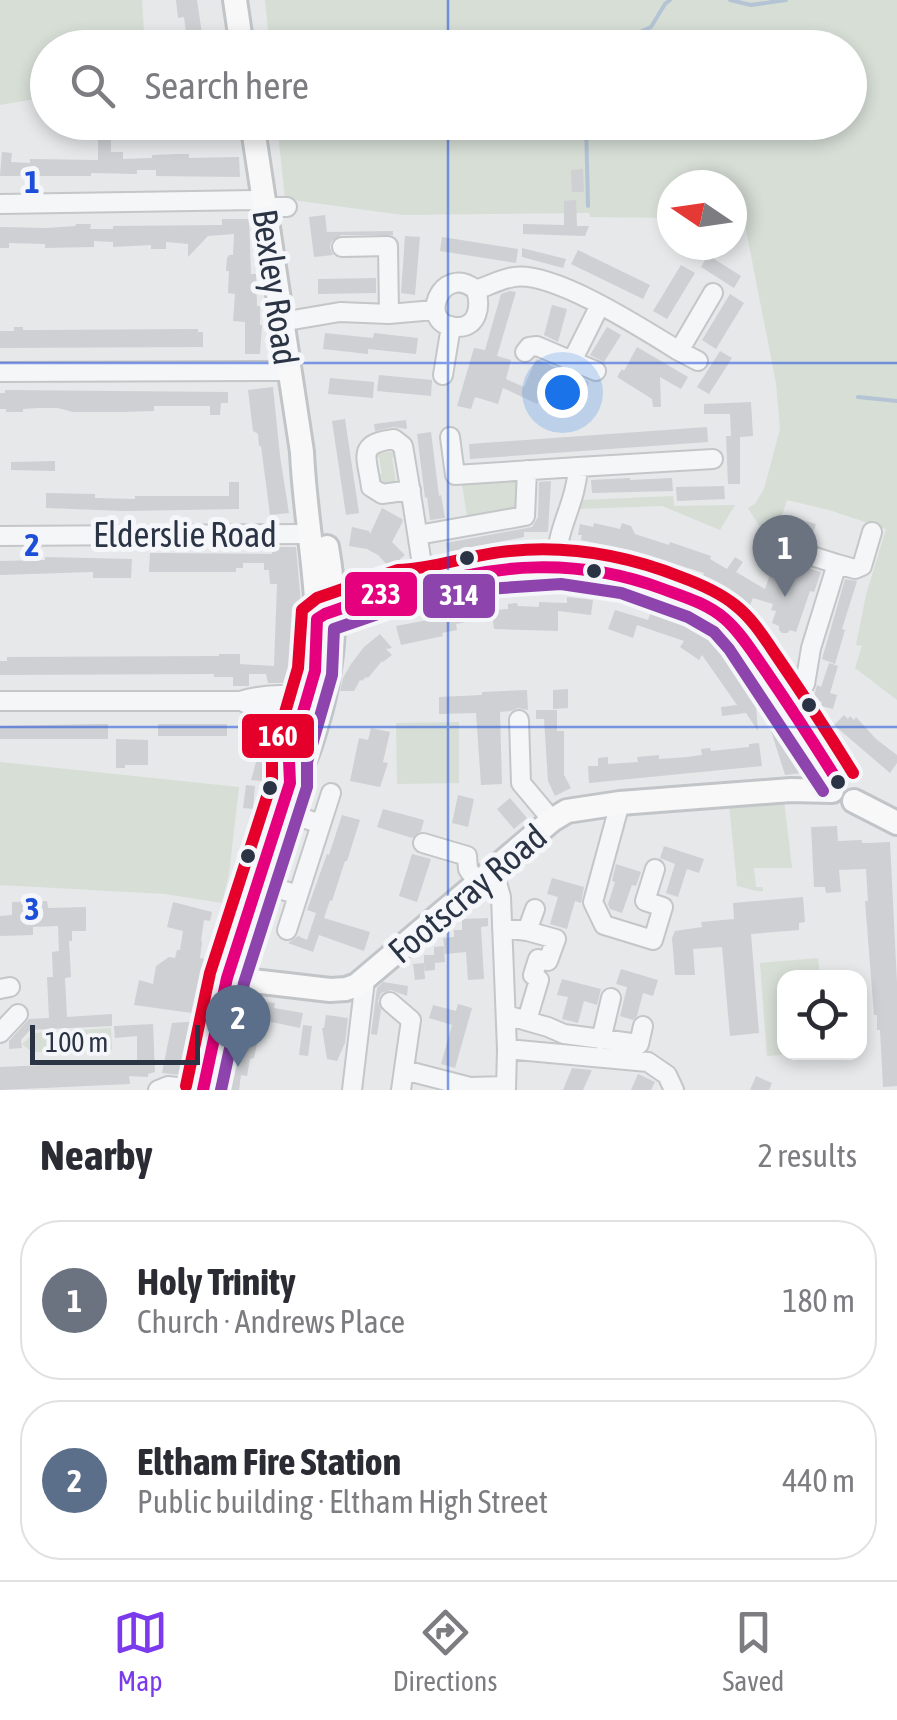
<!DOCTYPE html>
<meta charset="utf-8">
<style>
body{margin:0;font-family:"Asap Condensed",sans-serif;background:#f7f7f7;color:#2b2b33}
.controls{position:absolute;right:30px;bottom:30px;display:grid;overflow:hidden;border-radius:20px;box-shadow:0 5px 15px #0003}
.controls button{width:90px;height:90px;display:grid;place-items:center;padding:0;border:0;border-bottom:2px solid #e1e1e2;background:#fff;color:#2b2b33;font:50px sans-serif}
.compass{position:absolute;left:657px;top:170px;width:90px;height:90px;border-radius:50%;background:#fff;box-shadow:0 5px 15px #0003;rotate:283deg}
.scale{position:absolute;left:30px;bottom:25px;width:170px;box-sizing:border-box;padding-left:10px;border:5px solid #2b3445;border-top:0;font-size:28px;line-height:35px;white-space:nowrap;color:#2b3445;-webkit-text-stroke:8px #f4f6f9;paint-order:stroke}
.you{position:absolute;left:562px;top:392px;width:35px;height:35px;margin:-25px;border:8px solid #fff;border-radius:50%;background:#1a73e8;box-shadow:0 0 0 15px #1a73e833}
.badge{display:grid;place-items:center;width:65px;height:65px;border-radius:50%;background:#7c3aed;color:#fff;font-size:32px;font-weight:700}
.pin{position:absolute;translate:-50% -82px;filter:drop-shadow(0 2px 5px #0008)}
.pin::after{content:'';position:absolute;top:52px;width:35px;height:30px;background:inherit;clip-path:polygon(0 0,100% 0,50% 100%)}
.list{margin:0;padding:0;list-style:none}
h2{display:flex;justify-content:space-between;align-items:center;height:130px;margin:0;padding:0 40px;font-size:42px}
h2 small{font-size:32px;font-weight:400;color:#7c7c81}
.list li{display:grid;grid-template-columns:65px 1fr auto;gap:30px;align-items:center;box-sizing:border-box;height:160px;margin:0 20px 20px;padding:0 20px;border:2px solid #e1e1e2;border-radius:40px}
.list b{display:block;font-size:38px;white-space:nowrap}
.list p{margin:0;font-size:32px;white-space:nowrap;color:#7c7c81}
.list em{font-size:32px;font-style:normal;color:#7c7c81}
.icon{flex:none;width:55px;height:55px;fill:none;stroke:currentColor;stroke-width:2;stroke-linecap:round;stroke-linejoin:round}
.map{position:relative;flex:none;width:897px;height:1090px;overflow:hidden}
.search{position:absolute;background:#fff;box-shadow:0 5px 15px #0003;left:30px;right:30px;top:30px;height:110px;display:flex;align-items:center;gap:25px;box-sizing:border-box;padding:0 35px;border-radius:55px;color:#7c7c81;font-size:38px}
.sheet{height:490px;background:#fff}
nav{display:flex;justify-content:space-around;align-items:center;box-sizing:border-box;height:140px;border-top:2px solid #e1e1e2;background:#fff;font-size:28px;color:#7c7c81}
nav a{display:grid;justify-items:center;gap:5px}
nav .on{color:#7c3aed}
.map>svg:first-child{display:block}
.green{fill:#d6ded6}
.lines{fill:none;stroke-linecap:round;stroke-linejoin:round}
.stream{stroke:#b4c4d5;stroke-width:4}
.building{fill:#ced0d3}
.minor-casing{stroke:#c4c6c8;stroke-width:22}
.major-casing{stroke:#c2c5c8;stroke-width:28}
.minor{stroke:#f5f6f7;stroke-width:18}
.major{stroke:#f8f8f8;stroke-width:22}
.bus-1-casing{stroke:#f4f6f9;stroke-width:20}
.bus-2-casing{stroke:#f4f6f9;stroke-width:20}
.bus-3-casing{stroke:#f4f6f9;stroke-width:20}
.bus-1{stroke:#e5007d;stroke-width:12}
.bus-2{stroke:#8e44ad;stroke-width:12}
.bus-3{stroke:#e4002b;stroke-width:12}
.grid{fill:none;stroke:#1d4ed8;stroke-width:2.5;stroke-opacity:0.55}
.bus-dot{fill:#2b3445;stroke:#f4f6f9;stroke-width:4}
.labels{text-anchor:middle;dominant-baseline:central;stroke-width:10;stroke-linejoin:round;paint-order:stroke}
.street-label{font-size:35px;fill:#2b3445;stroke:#f4f6f9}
.grid-label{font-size:32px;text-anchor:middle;font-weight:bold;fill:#1d4ed8;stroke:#f4f6f9;stroke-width:10;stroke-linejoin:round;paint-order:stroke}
.line-badge{stroke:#f4f6f9;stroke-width:4}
.badge-label{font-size:28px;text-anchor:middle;font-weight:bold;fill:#fff}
</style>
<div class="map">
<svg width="897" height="1090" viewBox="0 0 897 1090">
<rect width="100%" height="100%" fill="#e6e8ea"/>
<path class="green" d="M0,0H142L145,47L48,48L47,97L0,105Z
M265,0H897V700L855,668L862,646L856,645L866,595L886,529L829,510L787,500L771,550L766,537L748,508L755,504L764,489L780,429L776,383L745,225L739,211H732V185H672V218L590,217L589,213L403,215L285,199L277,123L850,122V48L267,47L269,40Z
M392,444L401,456L392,458L396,481H404L401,486L384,490L373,476L382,474L379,457L371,458L375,453L393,452Z
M519,477L520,509L468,522L462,484L464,480Z
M673,496L674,506L735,505L720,530L662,506L578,509L582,500Z
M459,722V783L397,784L396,723Z
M0,762L239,787L229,874L222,903L165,894L0,885Z
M784,800L792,868H754L756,887H763V891C754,892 746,887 737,886L729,803Z
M818,958L820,977L784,978V1052L806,1053L767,1056L760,963Z
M111,1028L112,1050L32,1052L22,1044L34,1033Z"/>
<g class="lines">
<path class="stream" d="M730,0L751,5L786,0
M604,48L651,27L665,4L670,0
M586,122L588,206
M858,397L897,401"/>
</g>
<path class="building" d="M176,0H197L204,48H188L184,17L178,18Z
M98,140H111V152H123V159L152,158V155L178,154H189V158L239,157L240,177L156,176V170H137V174L91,173V176H0L2,152L12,153L11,162L30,163V159L98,160Z
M583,169L584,192H572L571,170Z
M576,200L577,226H589L585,236L523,234V224L564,225V201Z
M325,215L327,232L393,231V235H341L331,242L330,248L333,255L314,257L309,217Z
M222,219H249L251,274H256L257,306H260V325H262L260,354H245V322L233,321L235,294L228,293L229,271H226L227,258L229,255H233L234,234L208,236L188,257V244L166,242V249H151V245L113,247V242L94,241V247L45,248V244L9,243V248H0V227L46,228L75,226L76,224H91L90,229H113V226L222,225Z
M405,236L420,237L415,295L401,293Z
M442,237L518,249L516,263L440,251Z
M522,248L566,259L563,268L522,257Z
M578,250L650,285L643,299L571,264Z
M708,255L741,276L734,288L701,267Z
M681,265L695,273L667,319L653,311Z
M376,278V293L318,294V279Z
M510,291L516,292L497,356L511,360L506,379L524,387L536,359L589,382L583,397L549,382L537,404L503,388L498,404L475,397L471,409L457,406L474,348L485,350L501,294Z
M730,294L744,303L716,349L702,340Z
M552,305L567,309L558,342L544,335Z
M14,327H23V330H39L198,329V332H203V347L0,348V331H14Z
M607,327L621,335L604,362L590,355Z
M325,333L373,338L374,333L418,338L416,354L368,349V354L323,349Z
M637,347L688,377L681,389L660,377L661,407H653L652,399L617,377L622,369L624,371Z
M720,351L732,358L709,394L697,387Z
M379,375L432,380L431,396L377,391Z
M330,378L374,382L373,398L328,394Z
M273,387L280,456L289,513L270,515L261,446H259L258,434L253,431L248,390Z
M5,390L228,392V403H221L220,415H210V406H154V411L122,412H73L58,408H38L23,409V412H6V409H0V393H5Z
M751,402L753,436L740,437V484H728L726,436H731L730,414H704V404Z
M345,419L359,513L346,515L332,421Z
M406,420L407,429L393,427L375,431L374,424Z
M707,427L708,442L470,459L469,444Z
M431,432L439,496L441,495L445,518L430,520L427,497L425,498L417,434Z
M55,461V471L11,470V462Z
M630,478V480L672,478L673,491L592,493L591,480Z
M551,481L548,532H524V537L448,552L446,543L532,527L538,517L539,482Z
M229,482H239V509L124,511L46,508V493L95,494V498L135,499V496H229Z
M724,486L725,499L677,501L676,487Z
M382,508L402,519L403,521L392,542L405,555L390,568L378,555L367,549L349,546L352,527L369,531L370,534Z
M786,515L816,524L810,542L791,538L784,542L781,550L775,548Z
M594,523L620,529L622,523L631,526L635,534L669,545L670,542L711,556L710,559L727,569L735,557L743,562L736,572L765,589L772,568L784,572L788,561L821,572L814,592L810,591L796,632L790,630L787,633H782L779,630V626L772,623L776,611L771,610L773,604L753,598L750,605L703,576L704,573L634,551L581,540L582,535H578L580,524L593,527Z
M272,547H296L302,615L300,667L297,683H268L266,674H249V686H233V677H214V674L0,675V661H7V657L219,656V654H240V664L274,666L277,584H270L269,570H264V563H243V568H236V572H149L150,553L272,554Z
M45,557L132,559L131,578H93V572L0,575V561L45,560Z
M845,579L857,581L842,629L845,630L835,664L822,659Z
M567,597L593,600L591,615L558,611V631L494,629L492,610L508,609V604L517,603L518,606L539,607V602L567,603Z
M483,601L486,618L456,624L457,630L442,633L443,636L401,645L396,626L444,617L443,613L459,609L458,606Z
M615,610L648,620L651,612L683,623L716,645L715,647L750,691L756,703L765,702L756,707L758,731L746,713L722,716L721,707L737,705L702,655L699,660L680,647L684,641L637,625L633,638L608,629Z
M380,634L392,648L386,649L392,655L383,662L382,661L368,678L366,677L362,681L360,680L354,691H340L343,678L351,664L364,647Z
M829,663L838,666L830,693L837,695L833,709L821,706L822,702L813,699L817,685L821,687Z
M568,689V708L553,709V690Z
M527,690L528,710L518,708L511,711L500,712L502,784L481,785L476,713L439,714V697L482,695V692Z
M536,710H557V731H564V775L571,788L555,796L548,781L544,719H536Z
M844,715L848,719L850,716L854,720L856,717L876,739L897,755V763L890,773L834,725Z
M248,717L282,725L274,756L272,782L251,780L258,755L263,756L268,739L244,733Z
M767,718L780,734L790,731L802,773L785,775Z
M95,724H108V739H0V726Z
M158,724H227V736H158Z
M371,728L390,732L383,762L388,763L380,787L350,781L359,738L368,740Z
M116,739L148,740V765H125V768H116Z
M759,743L762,766L589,783L588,766H598V758L608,757V764L638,762L637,757L659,755V759L687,757L702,755L701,749L710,748L711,751L749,747V744Z
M246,785L255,786L253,809L243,808Z
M458,795L474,799L468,827L452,823Z
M510,798L527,818L514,829L497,809Z
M383,809L424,820L421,831L412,838L377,827Z
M342,815L360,820L347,861H345L332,901L330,900L324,918L370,932L364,951L319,935L313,952L288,943L298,936L307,940L316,913L307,910L327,854L329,855Z
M837,826L838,841L862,840V843H867L890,842L897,983V1086L883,1087L880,1030H877V1015H874L865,901H868L866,869L839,870L841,892L826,893L825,887H814L811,827Z
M664,846L704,859L699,873L687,869L678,897L666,893L675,864L660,858Z
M412,854L431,859L417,902L399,896Z
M616,864L641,872L636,886L632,885L622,913L610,909L608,904L615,882L612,881Z
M552,878L584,887L581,903L575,901L567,929L550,924L558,897L547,894Z
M803,897L805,922L799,923V930L751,934L759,1033L730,1036L722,947L693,949L695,975H675L672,938L675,931L702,927L701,922L734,919L733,903Z
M47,901L48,908L86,907V931H72V941H69L71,977L65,978L67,1017L112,1014V1026L30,1030L21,1040L22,1048L9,1049V1041L29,1019L49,1018L47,977H53L52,952L59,951L58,926L33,927V935L0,936V916L12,915V902Z
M173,902L212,912L210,921L204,920L201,941L202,942L200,958L211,960L199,1014L134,1005L139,980L153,984L156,966L169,957L175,958L177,950H180L183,931L167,927Z
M488,918V926L481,927L484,979L468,980L466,952L445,954L443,938L454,937V930H462V919Z
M444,946L445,962L435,963V970L425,971L424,964L425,979L415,980L413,964L424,963V955H434V947Z
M621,969L658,980L653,996L643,993L637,1016L633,1020L620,1016L627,987L616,984Z
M562,979L601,989L597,1005L584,1001L578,1023L562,1019L568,997L557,995Z
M383,982L408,986L407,996L391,990L381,993L378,1001L381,1010L377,1035L371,1034L377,988Z
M248,999L275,1003L274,1008L303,1013L300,1028L262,1020L254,1058L250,1059L247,1076L241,1075L239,1090H223L236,1008Z
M458,1004L472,1008L455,1068L441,1064L452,1025L429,1018L433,1005L456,1011Z
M326,1015L348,1018L345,1043L337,1061L327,1059L322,1028H324Z
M200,1021L189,1076L162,1073L172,1023Z
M153,1024L155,1072L148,1074V1077L129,1076L130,1084L0,1090V1067L137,1061V1036L115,1038L114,1026Z
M303,1025L312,1026L308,1056L299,1055Z
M572,1068L592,1070L583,1090H563Z
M638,1074L655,1082L651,1090H631Z
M756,1076L772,1083L769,1090H750Z"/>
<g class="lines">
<g class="minor-casing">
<path id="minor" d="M0,204L264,200
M263,207H287
M342,247L388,246L389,314
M476,290C481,306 478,327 458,327C415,327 441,261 476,290C488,286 501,279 514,277C554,271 643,329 679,351L713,293
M281,322L340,312L389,314L434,310
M679,351L698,361
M525,352L529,347L537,346L572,361L600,305
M572,361L596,371
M0,372L289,371
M443,375L451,326
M450,437L455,475L578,467C576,505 556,527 556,567
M578,467L713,459
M411,490L382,494L371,487C367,456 356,444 394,439L403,446C411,492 418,538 425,585
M418,535L525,516L527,470
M0,536L310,534
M837,564L855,569L862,566L872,532
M325,614L404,588
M324,623L333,628L405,597L409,590C472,569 547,559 613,573C630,576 647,583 664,589C685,597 707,604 725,619C742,634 754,655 767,673C792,709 816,745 838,782
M0,701H240C258,695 302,691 317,701
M786,701L805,684L811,648L837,564L793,550
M245,703C260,709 297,716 312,709
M519,720L521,783L552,820
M620,803L593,902L604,925L653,940L663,907L645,901L655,869
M281,811L321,824
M423,843L467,856L468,869L478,883
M489,874L498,886L501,897L507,1049L506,1090
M257,882L298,895
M502,928L527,931L556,939L548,961L538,959L533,975L539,980L527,1020
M287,930L331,793
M527,931L535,909
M0,989L10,987
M390,1002L411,1020L401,1090
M506,1015L548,1027L564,1034L639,1044L643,1026
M0,1033L18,1014
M601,1040L611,998
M507,1049L648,1062L667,1075L674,1090
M404,1070L470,1087L506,1086
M158,1090L168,1086L203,1090
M352,1090L365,980"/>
</g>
<g class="major-casing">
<path id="major" d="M235,0L242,48
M252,122L302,452C305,525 323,596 315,669C311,701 293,729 289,759C288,767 290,775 290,783
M854,801L897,823
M227,978L330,990L346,989L357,985L552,820L567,811L620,803L791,790L832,791
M203,1090L227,978L290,783C305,764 309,749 316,726C334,668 338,608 327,547"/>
</g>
<use href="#minor" class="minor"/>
<use href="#major" class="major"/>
<g class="bus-1-casing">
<path id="bus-1" d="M203,1090L227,978L290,783L289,760L315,671L317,619L325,614L402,587L409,590C496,563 577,557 663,589C685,597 708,604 725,619C740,632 751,650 763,667C789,705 814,743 838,782"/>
</g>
<g class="bus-2-casing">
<path id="bus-2" d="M221,1090L244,983L307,787V762L332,675L334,629L401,606L412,607L487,589L561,584L621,593L688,617L714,632L729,649L823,791"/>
</g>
<g class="bus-3-casing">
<path id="bus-3" d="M186,1086L210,973L272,781V757L298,668L302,610L317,598L398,570C434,569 472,554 510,551C570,545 625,555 681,577C700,584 719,592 735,605C753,619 765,639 778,658C804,696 829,734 853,773"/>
</g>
<use href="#bus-1" class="bus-1"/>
<use href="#bus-2" class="bus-2"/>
<use href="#bus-3" class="bus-3"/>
</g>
<path class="grid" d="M448,0V48M448,122V1090M0,363H897M0,727H897"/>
<g class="bus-dot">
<circle cx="467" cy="558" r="9"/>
<circle cx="594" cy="571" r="9"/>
<circle cx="809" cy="705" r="9"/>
<circle cx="838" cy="782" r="9"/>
<circle cx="270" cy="788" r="9"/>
<circle cx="248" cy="856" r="9"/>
</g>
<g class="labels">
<g class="street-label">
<text transform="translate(276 287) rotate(82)">Bexley Road</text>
<text x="185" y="534">Elderslie Road</text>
<text transform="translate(467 893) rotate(-40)">Footscray Road</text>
</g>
</g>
<g class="grid-label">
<text x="32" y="193">1</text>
<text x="32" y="556">2</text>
<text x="32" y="920">3</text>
</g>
<g class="line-badge">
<rect x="343" y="570" width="76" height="48" rx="10" fill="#e5007d"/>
<rect x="421" y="572" width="76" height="48" rx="10" fill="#8e44ad"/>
<rect x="240" y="712" width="76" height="48" rx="10" fill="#e4002b"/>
</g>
<g class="badge-label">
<text x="381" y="604">233</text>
<text x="459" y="605">314</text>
<text x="278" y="746">160</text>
</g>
</svg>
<div class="controls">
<button><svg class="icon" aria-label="locate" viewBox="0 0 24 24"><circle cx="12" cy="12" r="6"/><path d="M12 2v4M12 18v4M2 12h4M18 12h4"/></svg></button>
</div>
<svg class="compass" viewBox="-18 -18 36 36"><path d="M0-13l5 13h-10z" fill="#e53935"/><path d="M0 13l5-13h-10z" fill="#7c7c81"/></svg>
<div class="scale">100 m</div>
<div class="you"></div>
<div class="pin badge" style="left:785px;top:597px;background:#6b7280">1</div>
<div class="pin badge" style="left:238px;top:1067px;background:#5c6f8a">2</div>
<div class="search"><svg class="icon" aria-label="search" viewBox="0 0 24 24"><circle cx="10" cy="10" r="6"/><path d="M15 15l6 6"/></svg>Search here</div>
</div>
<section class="sheet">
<h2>Nearby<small>2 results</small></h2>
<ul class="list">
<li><span class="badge" style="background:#6b7280">1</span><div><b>Holy Trinity</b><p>Church · Andrews Place</p></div><em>180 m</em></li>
<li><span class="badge" style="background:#5c6f8a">2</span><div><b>Eltham Fire Station</b><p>Public building · Eltham High Street</p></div><em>440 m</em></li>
</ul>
</section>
<nav>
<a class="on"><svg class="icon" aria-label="map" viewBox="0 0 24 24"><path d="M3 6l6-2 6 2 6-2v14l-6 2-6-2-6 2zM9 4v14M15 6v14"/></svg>Map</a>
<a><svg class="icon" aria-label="directions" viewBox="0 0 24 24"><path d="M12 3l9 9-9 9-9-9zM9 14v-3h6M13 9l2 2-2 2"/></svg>Directions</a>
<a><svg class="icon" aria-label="saved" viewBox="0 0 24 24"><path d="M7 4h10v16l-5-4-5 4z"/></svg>Saved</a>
</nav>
